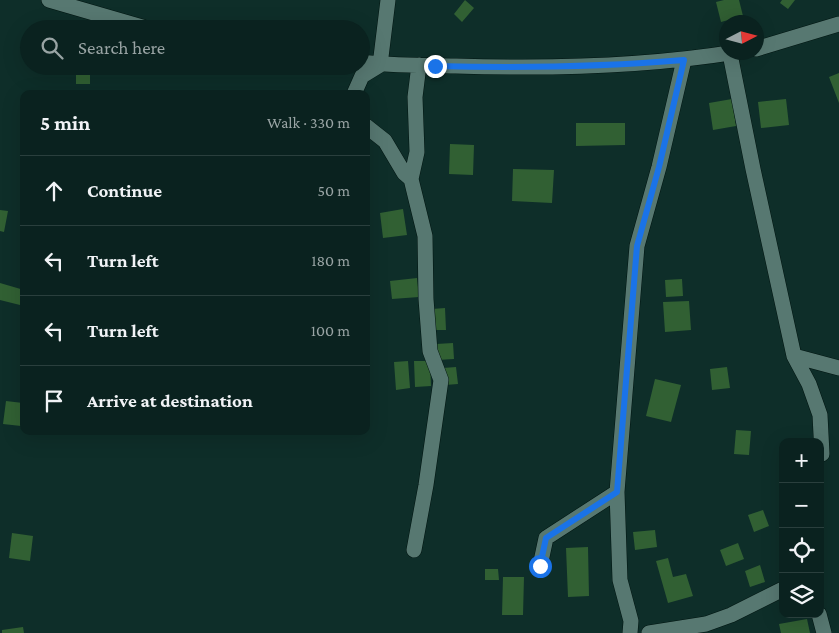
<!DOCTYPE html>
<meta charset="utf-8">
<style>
body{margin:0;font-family:"Crimson Pro",serif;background:#132a28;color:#f1f3f6}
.controls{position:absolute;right:15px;bottom:15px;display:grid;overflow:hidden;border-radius:10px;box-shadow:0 5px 20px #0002}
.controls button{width:45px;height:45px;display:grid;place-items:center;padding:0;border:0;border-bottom:1px solid #2a3f3d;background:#0a221f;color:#f1f3f6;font:25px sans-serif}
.compass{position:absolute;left:719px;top:15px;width:45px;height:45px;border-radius:50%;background:#0a221f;box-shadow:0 5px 20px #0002;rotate:84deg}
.stop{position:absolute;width:15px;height:15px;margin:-11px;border:4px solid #1a73e8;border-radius:50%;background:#fff}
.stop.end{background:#1a73e8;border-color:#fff;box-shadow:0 1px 5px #0008}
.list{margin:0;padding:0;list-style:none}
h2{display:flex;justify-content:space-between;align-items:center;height:65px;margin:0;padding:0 20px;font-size:21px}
h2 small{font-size:16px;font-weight:400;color:#99a4a4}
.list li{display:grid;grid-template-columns:32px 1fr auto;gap:15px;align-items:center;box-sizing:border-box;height:70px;padding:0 20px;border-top:1px solid #2a3f3d}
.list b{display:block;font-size:19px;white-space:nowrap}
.list em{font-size:16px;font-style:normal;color:#99a4a4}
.icon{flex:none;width:28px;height:28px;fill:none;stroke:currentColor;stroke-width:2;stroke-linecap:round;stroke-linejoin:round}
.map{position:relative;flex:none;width:839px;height:633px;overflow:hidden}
.search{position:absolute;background:#0a221f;box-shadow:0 5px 20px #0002;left:20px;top:20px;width:350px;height:55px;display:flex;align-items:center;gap:12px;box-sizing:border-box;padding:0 18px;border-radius:28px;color:#99a4a4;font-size:19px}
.panel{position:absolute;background:#0a221f;box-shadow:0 5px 20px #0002;left:20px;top:90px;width:350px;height:345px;border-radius:10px}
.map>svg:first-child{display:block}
.building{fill:#316033}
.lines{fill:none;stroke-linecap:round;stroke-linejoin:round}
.minor-casing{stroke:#001511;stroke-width:16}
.minor{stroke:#577871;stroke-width:15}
.route{stroke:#1a73e8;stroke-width:6}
</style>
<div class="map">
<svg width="839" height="633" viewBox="0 0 839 633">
<rect width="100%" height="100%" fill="#0e2e29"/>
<path class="building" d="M465,0L474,8L462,22L454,14Z
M724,0H739L743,16L721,22L716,2Z
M782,0H795L788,9L780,3Z
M76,72H90V84H76Z
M839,73V103L829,77Z
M732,99L736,126L713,130L709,103Z
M786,99L789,125L761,128L758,102Z
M576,123H625V145L576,146Z
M450,144L474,145L473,175L449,174Z
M513,169L554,170L552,203L512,201Z
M403,209L407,235L383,238L380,213Z
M0,210L8,211L4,232L0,231Z
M417,278L419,297L392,299L390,281Z
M682,279L683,296L666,297L665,280Z
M0,283L24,290V306L0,300Z
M689,301L691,330L665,332L663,302Z
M445,308L446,330H432V309Z
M453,343L454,359L437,360L436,344Z
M408,361L410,388L396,390L394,362Z
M414,361H430L431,386L415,387Z
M456,367L458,384L445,385L443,368Z
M727,367L730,388L712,390L710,369Z
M655,379L681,385L671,422L646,416Z
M6,401L23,403L21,426L3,424Z
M736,430L751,431L749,455L734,454Z
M763,510L769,526L754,532L748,515Z
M655,530L657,547L635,550L633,532Z
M12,533L33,536L30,561L9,558Z
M738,543L744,559L726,566L720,550Z
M588,547L589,596L568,597L566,548Z
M668,558L673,577L686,574L693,596L668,603L656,561Z
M760,565L765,582L750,587L745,571Z
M485,569H498L499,580H485Z
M503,577H524L523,615H502Z
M807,619L810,633H781L779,624Z
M23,627L24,633H2V630Z"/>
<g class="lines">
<g class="minor-casing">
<path id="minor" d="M49,0L149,29
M756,49L839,24
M730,54L753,169L794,356L809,384L820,415L822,454
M361,62C393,66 424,65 456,66C549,69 643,67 736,52
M354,94L362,76L380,65L388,0
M366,126L385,141L404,173L411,179L425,236L426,299L430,351L441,380L426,485L414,550
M411,179L417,152L415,97L419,65
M794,356L839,368
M540,566L546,538L617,492
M819,614L824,633
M630,633L631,621L620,580L617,492L637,246L659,167L684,60
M649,633L706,624L731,615L783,589"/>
</g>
<use href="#minor" class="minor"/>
</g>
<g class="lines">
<path class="route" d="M435,66C518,68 601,67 684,60L659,167L637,246L617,492L546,538L540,566"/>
</g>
</svg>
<div class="controls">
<button>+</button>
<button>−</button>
<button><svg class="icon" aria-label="locate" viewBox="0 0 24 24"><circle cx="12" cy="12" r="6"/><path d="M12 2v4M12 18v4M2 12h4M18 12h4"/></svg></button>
<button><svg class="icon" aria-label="layers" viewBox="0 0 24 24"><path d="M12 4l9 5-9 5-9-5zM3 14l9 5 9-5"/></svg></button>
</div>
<svg class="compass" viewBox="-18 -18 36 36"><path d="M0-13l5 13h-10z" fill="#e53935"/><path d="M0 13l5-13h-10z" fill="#99a4a4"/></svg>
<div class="stop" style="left:540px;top:566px"></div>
<div class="stop end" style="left:435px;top:66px"></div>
<div class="search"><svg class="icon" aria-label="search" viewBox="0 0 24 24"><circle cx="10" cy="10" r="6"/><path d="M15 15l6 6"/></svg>Search here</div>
<section class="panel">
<h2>5 min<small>Walk · 330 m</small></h2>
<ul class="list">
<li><svg class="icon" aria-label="ahead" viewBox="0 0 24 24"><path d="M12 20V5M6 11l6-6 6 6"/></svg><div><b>Continue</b></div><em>50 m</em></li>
<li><svg class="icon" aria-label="left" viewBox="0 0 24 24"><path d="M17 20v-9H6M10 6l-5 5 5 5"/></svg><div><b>Turn left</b></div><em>180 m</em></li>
<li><svg class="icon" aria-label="left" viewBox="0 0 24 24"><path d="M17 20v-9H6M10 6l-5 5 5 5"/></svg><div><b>Turn left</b></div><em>100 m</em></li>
<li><svg class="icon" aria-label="arrive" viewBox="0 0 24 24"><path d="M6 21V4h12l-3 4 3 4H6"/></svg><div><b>Arrive at destination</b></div></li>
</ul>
</section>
</div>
